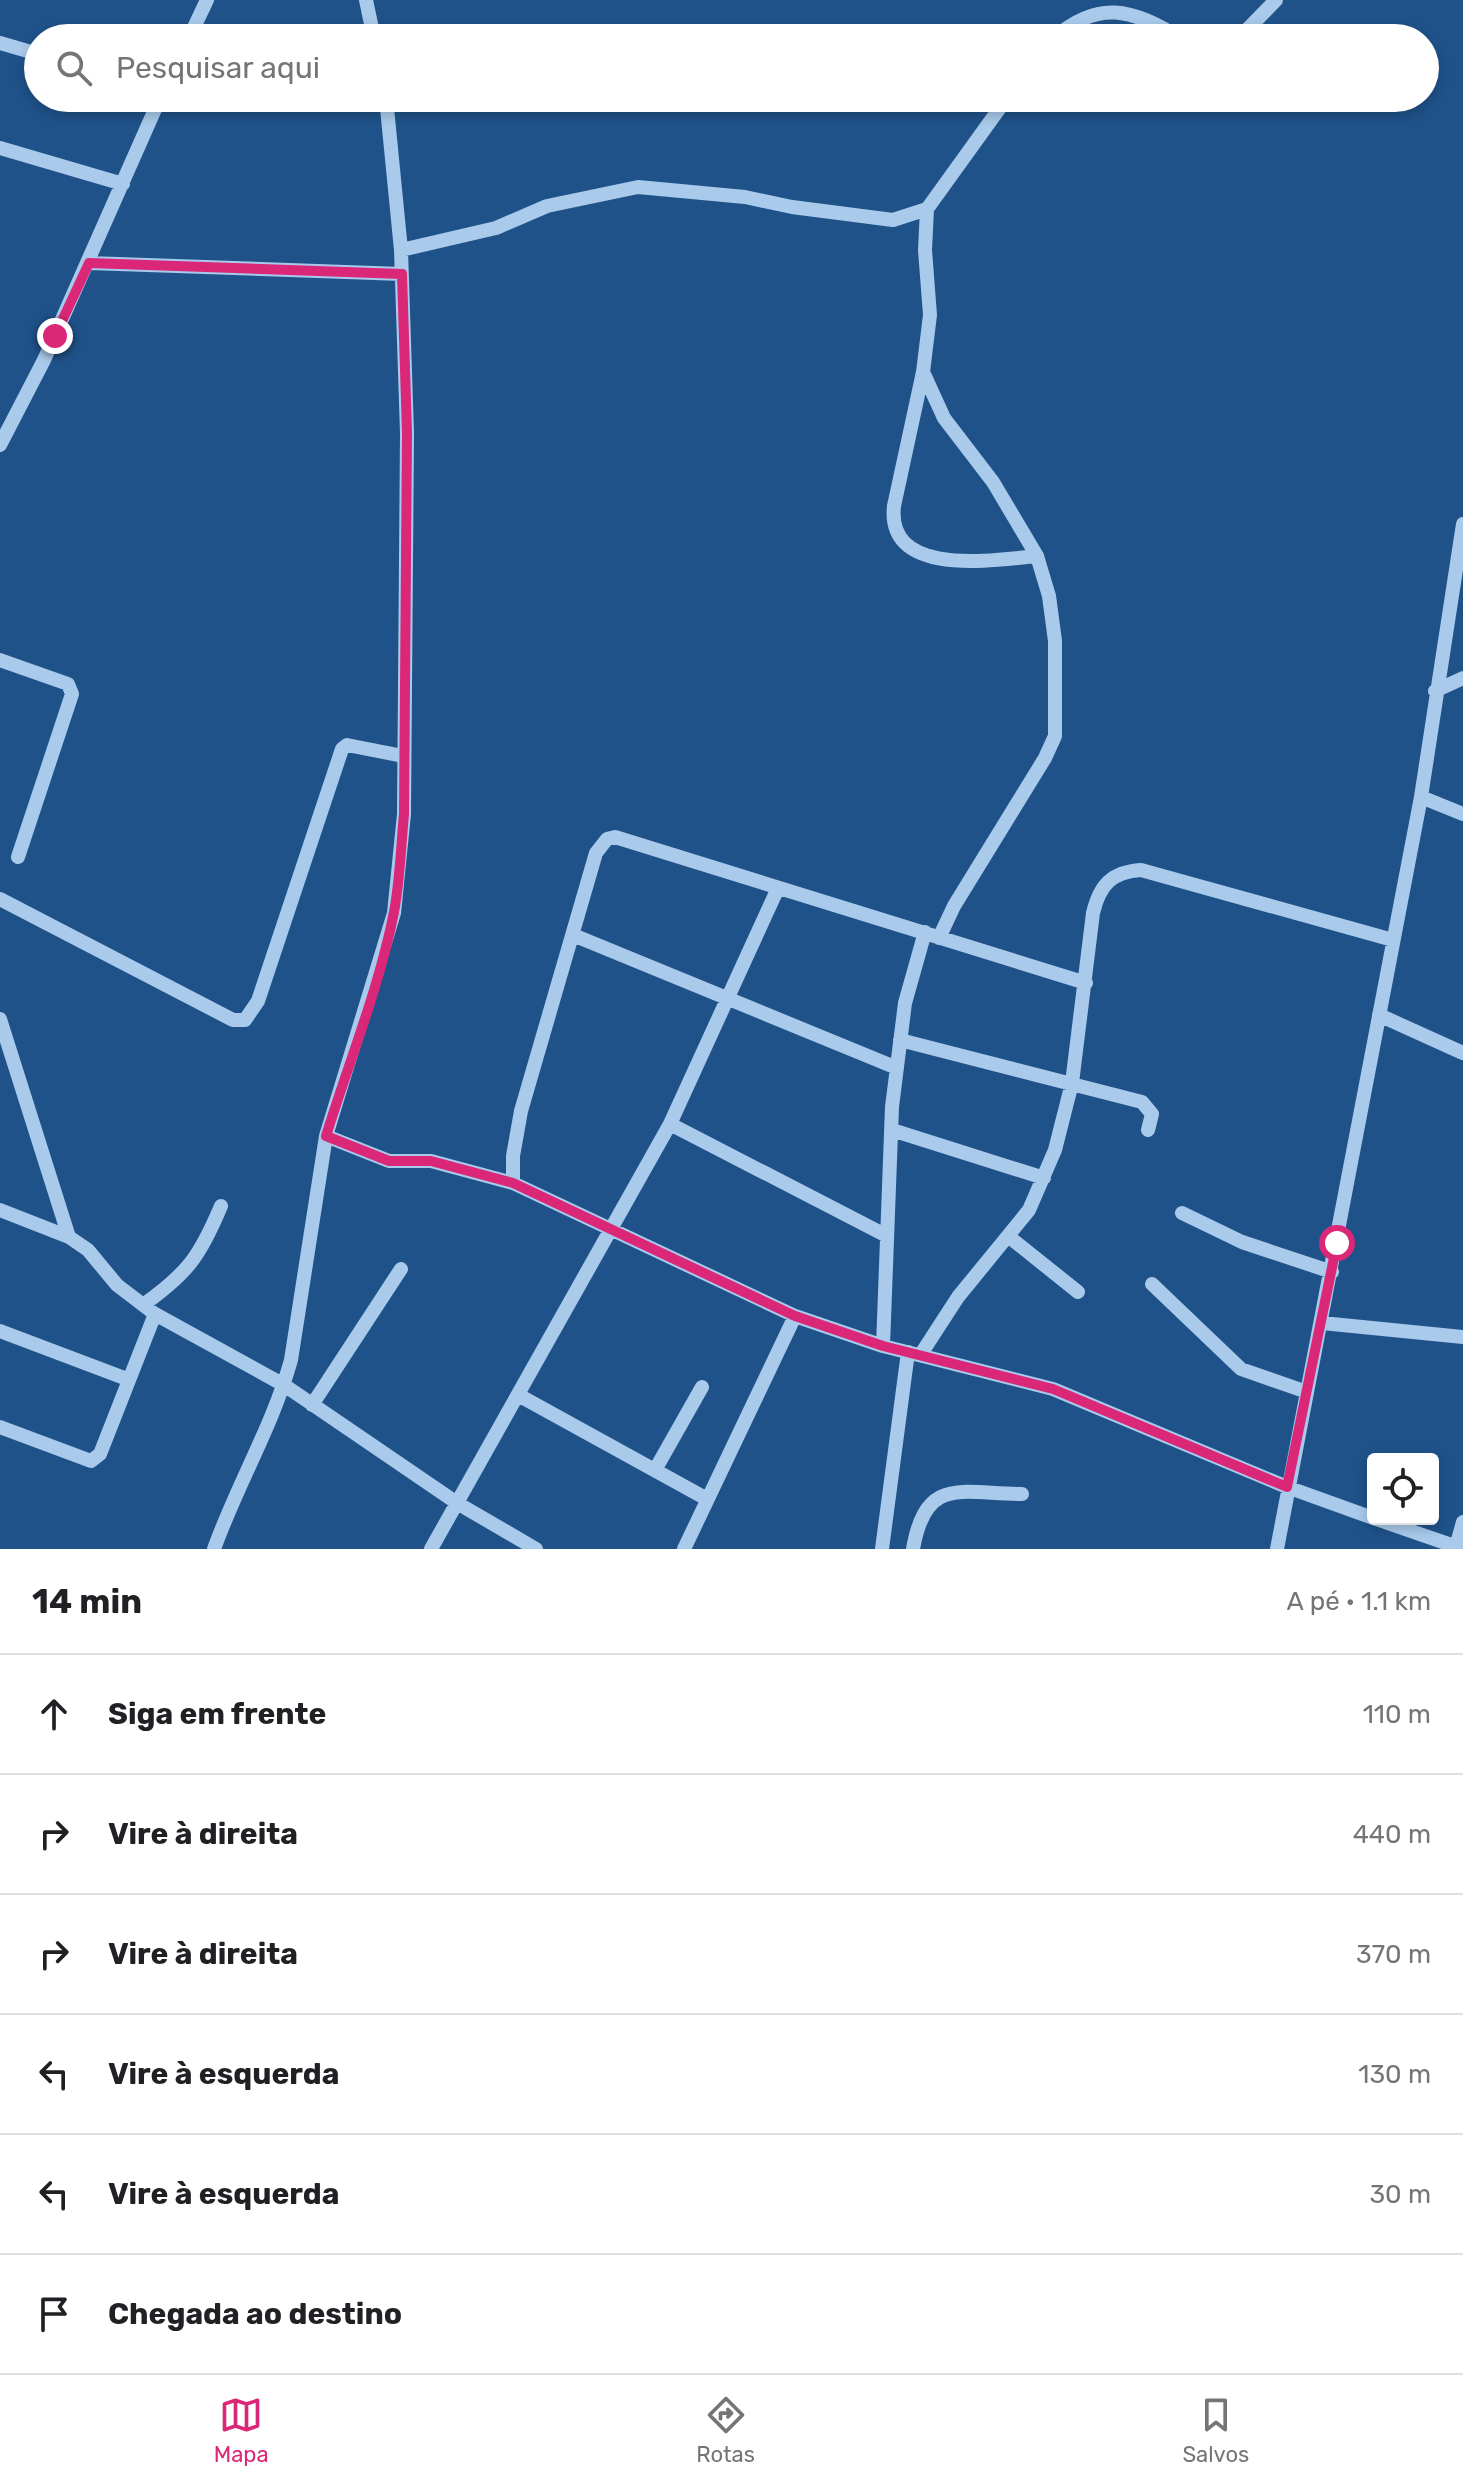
<!DOCTYPE html>
<html lang="pt">
<meta charset="utf-8">
<style>
body{margin:0;font-family:Rubik,sans-serif;background:#f2f2f2;color:#202124}
.controls{position:absolute;right:24px;bottom:24px;display:grid;overflow:hidden;border-radius:8px;box-shadow:0 4px 12px #0003}
.controls button{width:72px;height:72px;display:grid;place-items:center;padding:0;border:0;border-bottom:2px solid #e0e0e0;background:#fff;color:#202124;font:40px sans-serif}
.stop{position:absolute;width:24px;height:24px;margin:-18px;border:6px solid #db2777;border-radius:50%;background:#fff}
.stop.end{background:#db2777;border-color:#fff;box-shadow:0 2px 8px #0008}
.list{margin:0;padding:0;list-style:none}
h2{display:flex;justify-content:space-between;align-items:center;height:104px;margin:0;padding:0 32px;font-size:34px}
h2 small{font-size:26px;font-weight:400;color:#757577}
.list li{display:grid;grid-template-columns:52px 1fr auto;gap:24px;align-items:center;box-sizing:border-box;height:120px;padding:0 32px;border-top:2px solid #e0e0e0}
.list b{display:block;font-size:30px;white-space:nowrap}
.list em{font-size:26px;font-style:normal;color:#757577}
.icon{flex:none;width:44px;height:44px;fill:none;stroke:currentColor;stroke-width:2;stroke-linecap:round;stroke-linejoin:round}
.map{position:relative;flex:none;width:1463px;height:1549px;overflow:hidden}
.search{position:absolute;background:#fff;box-shadow:0 4px 12px #0003;left:24px;right:24px;top:24px;height:88px;display:flex;align-items:center;gap:20px;box-sizing:border-box;padding:0 28px;border-radius:44px;color:#757577;font-size:30px}
.sheet{height:824px;background:#fff}
nav{display:flex;justify-content:space-around;align-items:center;box-sizing:border-box;height:112px;border-top:2px solid #e0e0e0;background:#fff;font-size:22px;color:#757577}
nav a{display:grid;justify-items:center;gap:4px}
nav .on{color:#db2777}
.map>svg:first-child{display:block}
.lines{fill:none;stroke-linecap:round;stroke-linejoin:round}
.minor{stroke:#a9caeb;stroke-width:14}
.route{stroke:#db2777;stroke-width:10}
</style>
<div class="map">
<svg width="1463" height="1549" viewBox="0 0 1463 1549">
<rect width="100%" height="100%" fill="#1f5289"/>
<g class="lines">
<path class="minor" d="M366,0L374,38
M189,38L207,0
M1054,38C1098,0 1131,8 1180,38
M1239,38L1276,0
M0,43L38,54
M0,148L123,184
M927,209L1007,98
M401,250L496,228L547,206L638,187L745,197L792,207L893,220L927,209L925,250L930,315L923,372L944,418L993,482L1037,556L1049,596L1055,641V736L1045,758L954,906L939,938
M89,263L402,274
M923,372L894,506C886,578 994,560 1037,556
M0,445L44,360L160,98
M0,660L68,684L72,694L18,857
M1435,691L1463,678
M1421,797L1463,814
M0,899L233,1020H245L258,1001L342,749L347,745L403,756
M573,935L897,1068
M1086,983L615,837L607,839L596,853L521,1111L513,1156V1183L795,1316L883,1346L1053,1389L1287,1487L1373,1518
M1379,1015L1463,1053
M0,1019L69,1237
M900,1040L1142,1102L1152,1114L1148,1130
M670,1124L887,1236
M892,1130L1044,1178
M326,1136L389,1161H431L513,1183
M0,1210L69,1237L88,1250L117,1285L155,1314L284,1385L457,1503L536,1549
M1182,1213L1242,1242L1332,1272
M1008,1236L1078,1292
M1152,1284L1241,1369L1307,1392
M143,1305C188,1273 200,1256 221,1206
M1322,1323L1463,1337
M0,1331L127,1379
M883,1346L892,1107L905,1003L925,932
M921,1354L958,1297L1029,1210L1055,1150L1072,1083L1093,913C1100,884 1112,872 1141,870L1393,940
M520,1396L707,1499
M312,1405L401,1269
M0,1427L91,1461L100,1454L155,1314
M655,1470L702,1387
M1376,1519L1463,1549
M1456,1547L1463,1522
M214,1549C237,1485 273,1425 291,1360L326,1136L394,913L404,814L407,433L401,250L386,98
M431,1549L670,1124L778,888
M684,1549L795,1316
M882,1549L908,1352
M913,1549C926,1475 961,1494 1022,1494
M1277,1549L1421,797L1463,524"/>
</g>
<g class="lines">
<path class="route" d="M55,336L89,263L402,274L407,433L404,814C401,846 400,880 394,912C379,988 349,1062 326,1136L389,1161H431L513,1183L795,1316L883,1346L1053,1389L1287,1487L1337,1243"/>
</g>
</svg>
<div class="controls">
<button><svg class="icon" aria-label="locate" viewBox="0 0 24 24"><circle cx="12" cy="12" r="6"/><path d="M12 2v4M12 18v4M2 12h4M18 12h4"/></svg></button>
</div>
<div class="stop" style="left:1337px;top:1243px"></div>
<div class="stop end" style="left:55px;top:336px"></div>
<div class="search"><svg class="icon" aria-label="search" viewBox="0 0 24 24"><circle cx="10" cy="10" r="6"/><path d="M15 15l6 6"/></svg>Pesquisar aqui</div>
</div>
<section class="sheet">
<h2>14 min<small>A pé · 1.1 km</small></h2>
<ul class="list">
<li><svg class="icon" aria-label="ahead" viewBox="0 0 24 24"><path d="M12 20V5M6 11l6-6 6 6"/></svg><div><b>Siga em frente</b></div><em>110 m</em></li>
<li><svg class="icon" aria-label="right" viewBox="0 0 24 24"><path d="M7 20v-9h11M14 6l5 5-5 5"/></svg><div><b>Vire à direita</b></div><em>440 m</em></li>
<li><svg class="icon" aria-label="right" viewBox="0 0 24 24"><path d="M7 20v-9h11M14 6l5 5-5 5"/></svg><div><b>Vire à direita</b></div><em>370 m</em></li>
<li><svg class="icon" aria-label="left" viewBox="0 0 24 24"><path d="M17 20v-9H6M10 6l-5 5 5 5"/></svg><div><b>Vire à esquerda</b></div><em>130 m</em></li>
<li><svg class="icon" aria-label="left" viewBox="0 0 24 24"><path d="M17 20v-9H6M10 6l-5 5 5 5"/></svg><div><b>Vire à esquerda</b></div><em>30 m</em></li>
<li><svg class="icon" aria-label="arrive" viewBox="0 0 24 24"><path d="M6 21V4h12l-3 4 3 4H6"/></svg><div><b>Chegada ao destino</b></div></li>
</ul>
</section>
<nav>
<a class="on"><svg class="icon" aria-label="map" viewBox="0 0 24 24"><path d="M3 6l6-2 6 2 6-2v14l-6 2-6-2-6 2zM9 4v14M15 6v14"/></svg>Mapa</a>
<a><svg class="icon" aria-label="directions" viewBox="0 0 24 24"><path d="M12 3l9 9-9 9-9-9zM9 14v-3h6M13 9l2 2-2 2"/></svg>Rotas</a>
<a><svg class="icon" aria-label="saved" viewBox="0 0 24 24"><path d="M7 4h10v16l-5-4-5 4z"/></svg>Salvos</a>
</nav>
